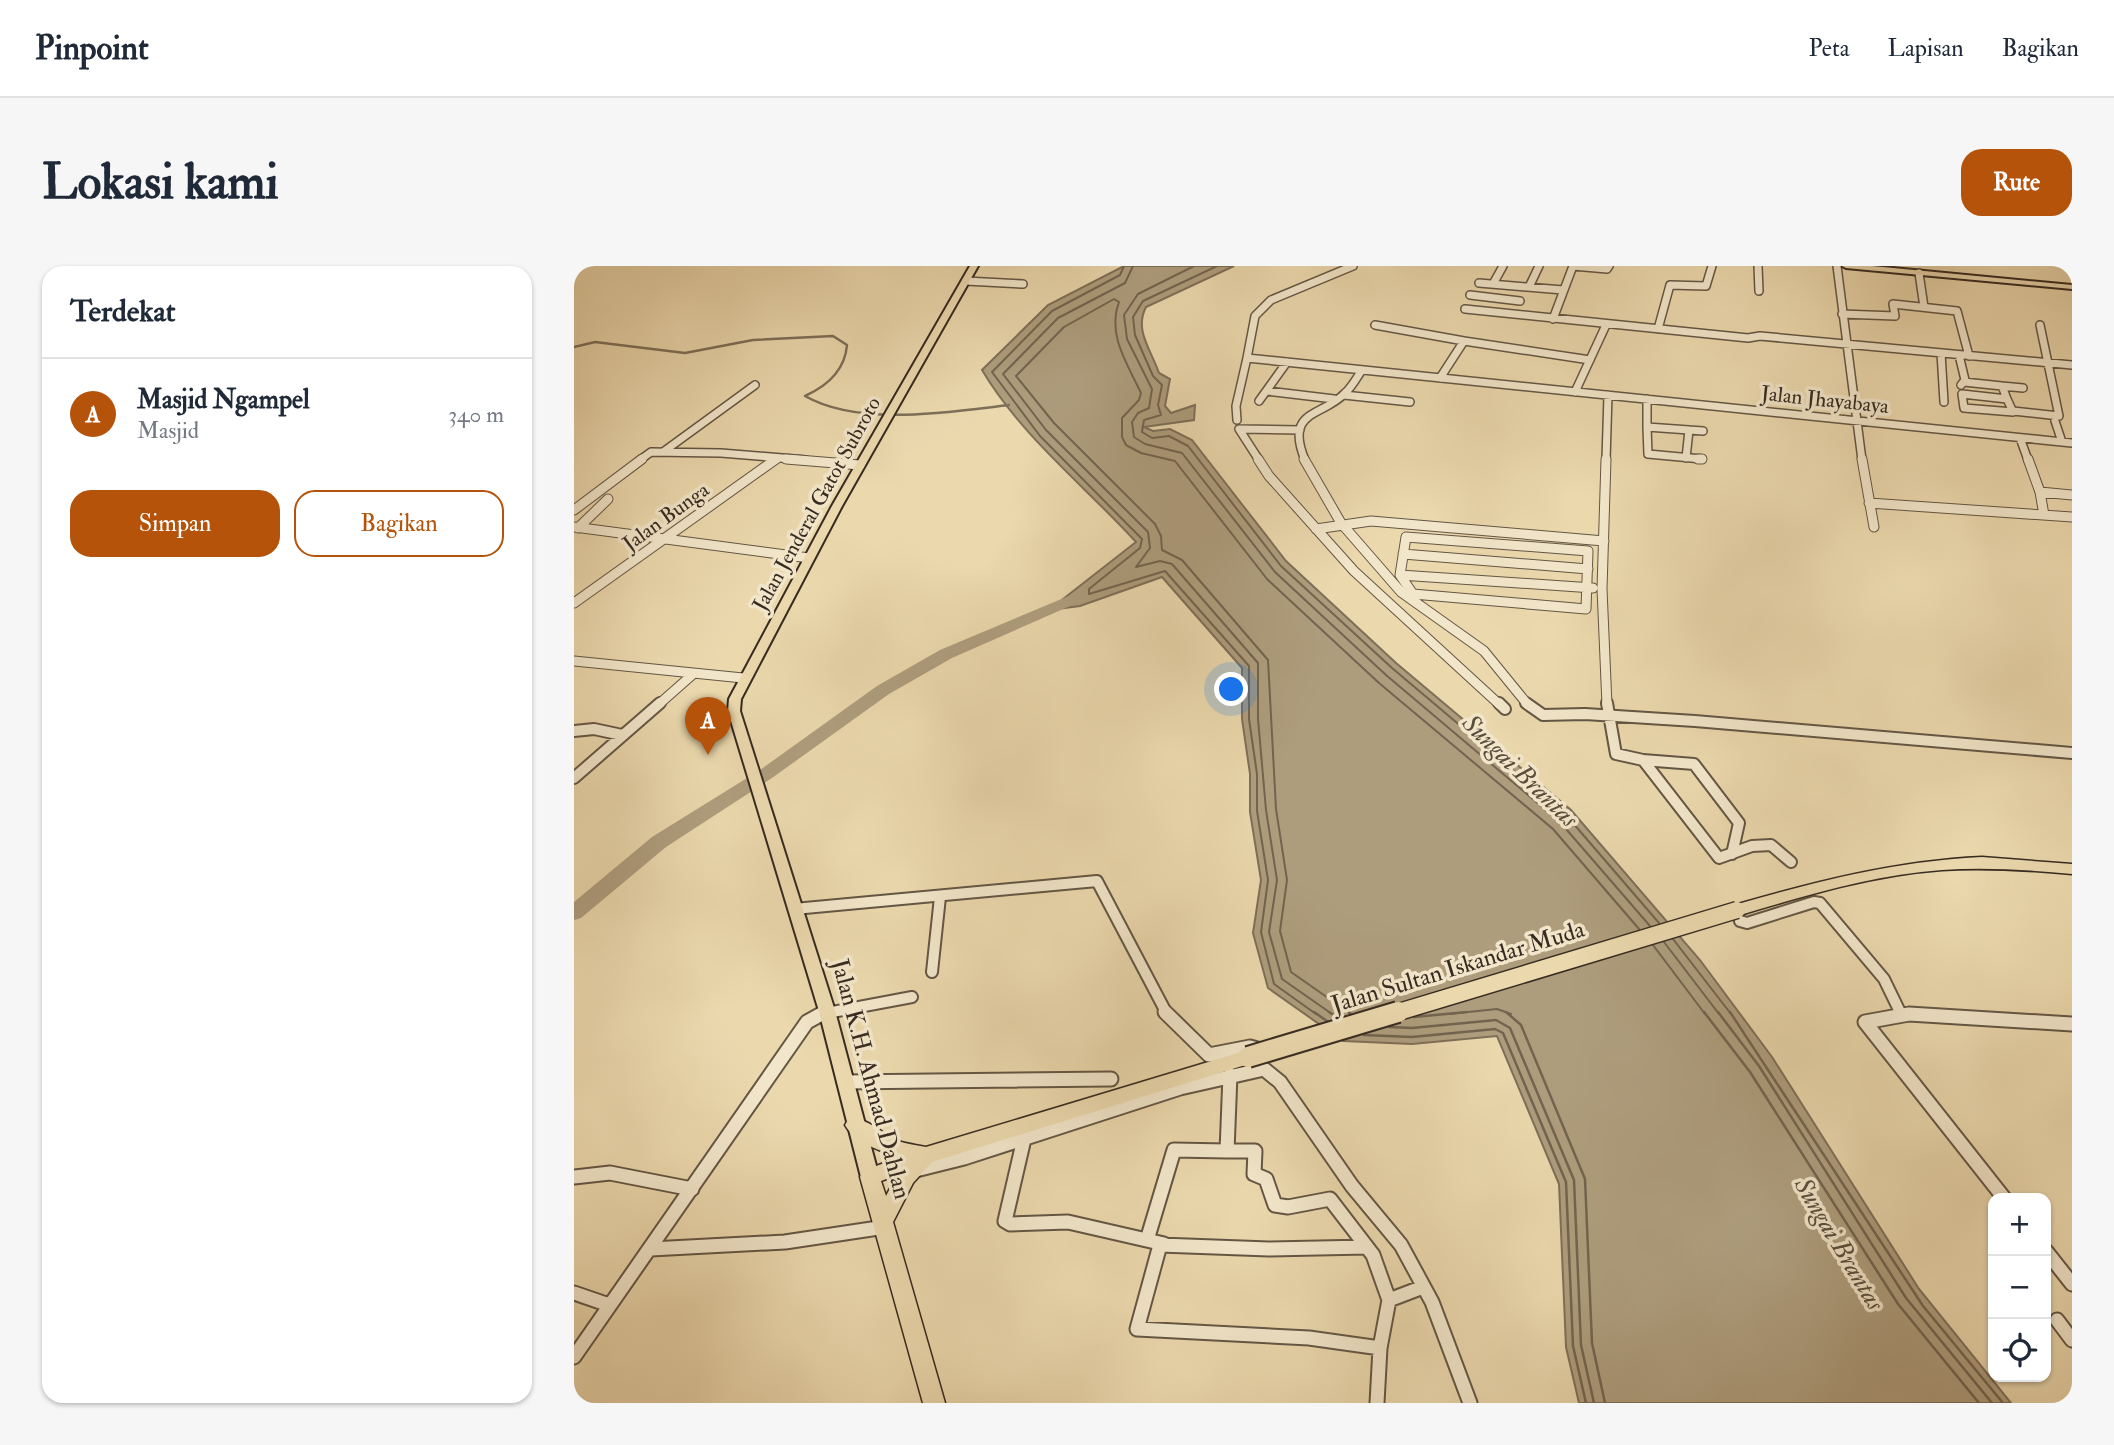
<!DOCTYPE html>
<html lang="id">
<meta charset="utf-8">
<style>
body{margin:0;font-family:"IM FELL Double Pica",serif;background:#f6f6f7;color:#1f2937}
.controls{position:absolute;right:21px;bottom:21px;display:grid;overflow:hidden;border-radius:14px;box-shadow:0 2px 5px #0004}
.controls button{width:63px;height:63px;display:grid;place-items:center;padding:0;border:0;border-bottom:2px solid #e0e1e3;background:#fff;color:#1f2937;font:35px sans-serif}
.you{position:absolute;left:658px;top:424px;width:24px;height:24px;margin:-18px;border:5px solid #fff;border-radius:50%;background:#1a73e8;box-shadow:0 0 0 10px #1a73e833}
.badge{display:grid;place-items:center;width:46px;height:46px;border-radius:50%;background:#b45309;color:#fff;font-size:23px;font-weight:700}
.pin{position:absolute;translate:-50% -58px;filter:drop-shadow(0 2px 4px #0008)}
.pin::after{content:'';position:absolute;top:37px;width:24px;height:21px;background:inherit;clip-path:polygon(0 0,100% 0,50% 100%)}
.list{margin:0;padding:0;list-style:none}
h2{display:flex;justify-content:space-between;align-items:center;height:91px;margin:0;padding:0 28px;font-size:30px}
h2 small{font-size:23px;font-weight:400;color:#747a83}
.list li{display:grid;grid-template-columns:46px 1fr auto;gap:21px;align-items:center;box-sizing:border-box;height:112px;padding:0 28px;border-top:2px solid #e0e1e3}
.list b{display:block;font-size:26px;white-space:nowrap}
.list p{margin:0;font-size:23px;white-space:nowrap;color:#747a83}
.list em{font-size:23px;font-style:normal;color:#747a83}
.actions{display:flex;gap:14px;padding:21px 28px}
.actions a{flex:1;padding:16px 0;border:2px solid #b45309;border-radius:21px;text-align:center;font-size:24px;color:#b45309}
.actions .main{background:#b45309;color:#fff}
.icon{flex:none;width:38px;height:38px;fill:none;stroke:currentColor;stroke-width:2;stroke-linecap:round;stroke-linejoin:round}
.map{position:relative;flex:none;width:1498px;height:1137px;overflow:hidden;border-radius:21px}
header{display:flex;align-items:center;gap:42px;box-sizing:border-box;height:98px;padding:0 35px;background:#fff;border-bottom:2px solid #e0e1e3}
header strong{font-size:33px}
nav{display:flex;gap:38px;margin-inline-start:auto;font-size:24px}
.intro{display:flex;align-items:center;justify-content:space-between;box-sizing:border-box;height:168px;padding:0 42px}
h1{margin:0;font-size:49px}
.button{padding:18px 32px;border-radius:21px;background:#b45309;color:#fff;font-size:24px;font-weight:700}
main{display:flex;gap:42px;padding:0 42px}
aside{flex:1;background:#fff;border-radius:21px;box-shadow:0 2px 5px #0004}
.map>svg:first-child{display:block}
.water{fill:#ae9d7d;stroke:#7e6f58;stroke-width:2}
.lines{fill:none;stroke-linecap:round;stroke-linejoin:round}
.shore-far1{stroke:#72644f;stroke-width:2}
.shore{stroke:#72644f;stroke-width:2.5}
.stream{stroke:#7e6f58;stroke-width:2.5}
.river{fill:#ae9d7d;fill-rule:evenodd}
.minor-far3-casing{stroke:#645644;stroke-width:10}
.minor-far2-casing{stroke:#645644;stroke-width:11}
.minor-far1-casing{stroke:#645644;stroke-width:14}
.minor-casing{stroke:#645644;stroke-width:17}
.major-casing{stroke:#372b21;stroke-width:4}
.highway-casing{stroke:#372b21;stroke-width:3}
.minor-far3{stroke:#f2e6ca;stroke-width:7}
.minor-far2{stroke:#f2e6ca;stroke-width:9}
.minor-far1{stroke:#f2e6ca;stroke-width:10}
.minor{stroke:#f2e6ca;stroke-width:13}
.major{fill:#ebd8ad;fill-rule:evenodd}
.highway{fill:#ebd8ad;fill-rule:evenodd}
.highway-bridge-far1-casing{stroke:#372b21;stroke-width:19;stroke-linecap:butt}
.highway-bridge-casing{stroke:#372b21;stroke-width:24;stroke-linecap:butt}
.highway-bridge-far1{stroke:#ebd8ad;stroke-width:16}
.highway-bridge{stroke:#ebd8ad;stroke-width:20}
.labels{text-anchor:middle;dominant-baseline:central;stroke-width:7;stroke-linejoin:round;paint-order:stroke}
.far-street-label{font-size:21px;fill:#372b21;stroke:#f2e6ca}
.street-label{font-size:24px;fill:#372b21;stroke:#f2e6ca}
.water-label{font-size:26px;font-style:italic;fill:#5b4d3d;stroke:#f2e6ca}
</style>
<header>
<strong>Pinpoint</strong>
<nav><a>Peta</a><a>Lapisan</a><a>Bagikan</a></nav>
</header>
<div class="intro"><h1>Lokasi kami</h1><a class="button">Rute</a></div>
<main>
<aside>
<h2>Terdekat<small></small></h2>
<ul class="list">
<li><span class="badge">A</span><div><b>Masjid Ngampel</b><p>Masjid</p></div><em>340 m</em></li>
</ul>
<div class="actions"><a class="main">Simpan</a><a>Bagikan</a></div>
</aside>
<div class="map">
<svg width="1498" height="1137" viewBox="0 0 1498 1137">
<rect width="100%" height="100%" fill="#ebd8ad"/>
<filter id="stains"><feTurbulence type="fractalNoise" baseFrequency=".00286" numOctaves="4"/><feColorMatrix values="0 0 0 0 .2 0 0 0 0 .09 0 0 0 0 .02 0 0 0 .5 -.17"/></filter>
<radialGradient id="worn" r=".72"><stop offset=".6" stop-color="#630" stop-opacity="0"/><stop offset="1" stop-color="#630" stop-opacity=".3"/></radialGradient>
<path class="water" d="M550,0H660L572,41C560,64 577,84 585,107L596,113L591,140L597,147L621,139L620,154L570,161L579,165L596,163L618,174L712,295L822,397L997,544L1126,694L1198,791L1345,1023L1437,1137H1005L992,1081L985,918L923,770L838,778L769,775L694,722L679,667L687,614L676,546V508L668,453V402L588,311L506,340L475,344L562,276C510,219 448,171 408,104L474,39Z"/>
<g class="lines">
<path class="shore-far1" d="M550,0L546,9L478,45L418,106L466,170L568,273L566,282L515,323V328L591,305L675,400V453L683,508V545L694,614L687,666L700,718L742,748
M559,0L551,17L484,52L429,108L472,164L574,266L576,282L562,301L586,295L598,298L684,397V453L692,544L703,614L695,666L708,713L758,748
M620,0L564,28L550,49L553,73L578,123L575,142L564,147L558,156L560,171L571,178L608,187L701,306L812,409L986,556L1076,660
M643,0L569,35L559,51L561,69L579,110L588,119L584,139L587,149L570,154L568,166L578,172L595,170L614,180L707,300L818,402L992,549L1085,657
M1099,673L1157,748
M1090,676L1145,748
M1079,679L1131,748
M777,748L717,706L706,665L713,614L702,543L694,394L608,294L588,284L587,270L581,258L480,157L442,110L490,61L540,33L545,36C533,69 553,97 567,127L565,134L548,152V171L552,179L567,187L601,195L693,313L805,417L979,563L1065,663
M875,748L923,743L937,748"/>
<path class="shore" d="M740,746L753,755
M755,746L764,752
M774,746L777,748
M932,746L947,759L1011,913L1018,1077L1031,1137
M1130,746L1176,806L1324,1038L1405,1137
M1144,746L1185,800L1332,1032L1418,1137
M1156,746L1349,1040L1429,1137
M840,751L893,746
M815,761L838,762L922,754L936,762L1000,914L1007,1079L1020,1137
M790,769L838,771L921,763L929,767L992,916L999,1080L1012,1137"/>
<path class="stream" d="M0,81L21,76L111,87L179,74L259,70L273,79C271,104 253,120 231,130C285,161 375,146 435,139"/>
<path class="river" d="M497,329L505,334L503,337L378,392L315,428L198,512L92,581L7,652L0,654V636L78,571L186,504L303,420L366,384Z"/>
<g class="minor-far3-casing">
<path id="minor-far3" d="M779,0L697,34L681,50L673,92L1498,177
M999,0L1033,3L1035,0
M1184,0L1185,25
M1263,0L1288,194
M1345,7L1350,41
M392,15L449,18
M905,17L989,24
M919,18L929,0
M955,21L965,0
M896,29L946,35
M891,43L1174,72L1186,70L1498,99
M1268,48L1321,50L1319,38L1383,45L1395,90
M979,53L999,0
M801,59L890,75L866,112
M1084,63L1096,19L1132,20L1138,0
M890,75L1016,94
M1367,87L1370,136
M1385,89L1391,114L1387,119
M1390,116L1428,120L1433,133
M1428,120L1449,122
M693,125L760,133
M1001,126L1032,59
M1388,128L1433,133L1439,146L1390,142Z
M770,129L836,136
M1073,133V161
M685,135L713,96
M1439,145L1485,150L1466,59
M663,154L662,140L673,92
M1481,155L1488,176
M1446,172L1454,194
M89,186L181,119
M1112,192L1115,164
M1128,193L1074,188L1073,161L1129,165
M66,194L77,186L147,187L232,194
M200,194L203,192
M685,194L665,163L726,164
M731,194C710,143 749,151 771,127C778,121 783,111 788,104
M1032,194L1034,129"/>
</g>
<g class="minor-far2-casing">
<path id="minor-far2" d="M212,193L286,199
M684,193L695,210L780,305L926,439
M730,193L767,257L827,326L910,385L954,439
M1032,193L1028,323L1033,439
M1124,193H1128
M1288,193L1300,261
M1454,193L1466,226L1470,249
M1466,226L1498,229
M1295,237L1498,251
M0,244L68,193
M0,261L235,292
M4,262L34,233
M742,263L797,255L1030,275
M832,271L1014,285L1012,343L839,328L826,309Z
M829,288L1014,303
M826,309L1019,322
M0,337L202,193
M0,395L169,412
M84,439L118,409"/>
</g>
<g class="minor-far1-casing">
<path id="minor-far1" d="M925,437L931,443
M952,437L969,449L1011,448L1121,455L1498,487
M1033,437L1042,488L1069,494L1145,592L1178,580L1197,579L1217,596
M0,465L20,463L48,469
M1069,494L1120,498L1165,557L1158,588
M0,512L86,437
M220,643L523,615L593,748
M1166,655L1173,657L1240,636L1246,637L1310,713L1327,748
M358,706L366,631
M248,748L338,731"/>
</g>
<g class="minor-casing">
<path id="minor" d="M591,746L635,789L676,781L683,783
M270,816L537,813
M450,873L431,955L436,958L494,956L590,978
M653,885H681L680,908L692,913L701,939L714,941L756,933L799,989L815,1034
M342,904L390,892L606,822L690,803L706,816L778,920L827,979L858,1036L896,1137
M0,911L36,907L118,923
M1430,932L1291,756L1335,748L1498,758
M573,974L600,884L653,885L656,809
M793,981L695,983L586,979L563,1063L735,1072L806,1082
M77,983L211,976L311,961
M1472,985L1498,1018
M0,1027L35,1039
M1483,1054L1498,1074
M0,1091L233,756L251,746
M803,1137L806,1082L815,1034L849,1021"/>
</g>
<g class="major-casing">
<path id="major" d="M396,0H404L268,240L167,433L166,445L261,745L305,911L302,916L296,918L290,916L287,911L245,745L154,445L155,433L258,240Z
M1268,0H1298L1498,19V23L1272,2Z"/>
</g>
<g class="highway-casing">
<path id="highway" d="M1408,591L1498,598V608C1455,604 1412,601 1368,604C1298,609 1230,630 1163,650L1155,644L1157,640C1240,616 1321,595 1408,591Z
M674,784L681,786L683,791L681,796L358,896L339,917L319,956L371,1137H349L286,911L289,905L326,891C308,886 280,876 271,859L274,854C290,848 309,869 324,875C333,878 343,879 352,881ZM323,909L312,930L307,915Z"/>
</g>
<use href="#minor-far3" class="minor-far3"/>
<use href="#minor-far2" class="minor-far2"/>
<use href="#minor-far1" class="minor-far1"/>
<use href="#minor" class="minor"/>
<use href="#major" class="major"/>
<use href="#highway" class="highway"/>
<g class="highway-bridge-far1-casing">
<path id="highway-bridge-far1" d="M818,748L1163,644"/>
</g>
<g class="highway-bridge-casing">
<path id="highway-bridge" d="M674,791L824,746"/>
</g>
<use href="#highway-bridge-far1" class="highway-bridge-far1"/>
<use href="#highway-bridge" class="highway-bridge"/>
</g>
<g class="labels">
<g class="far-street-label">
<text transform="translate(1251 134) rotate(6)">Jalan Jhayabaya</text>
<text transform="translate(243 238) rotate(-61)">Jalan Jenderal Gatot Subroto</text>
<text transform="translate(92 251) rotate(-36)">Jalan Bunga</text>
</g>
<g class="street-label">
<text transform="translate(884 701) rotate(-17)">Jalan Sultan Iskandar Muda</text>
<text transform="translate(297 813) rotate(75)">Jalan K.H. Ahmad Dahlan</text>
</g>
<g class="water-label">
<text transform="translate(946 505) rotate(44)">Sungai Brantas</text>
<text transform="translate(1265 978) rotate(59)">Sungai Brantas</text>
</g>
</g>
<rect width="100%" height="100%" filter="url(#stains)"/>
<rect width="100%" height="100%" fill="url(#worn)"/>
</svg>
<div class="controls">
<button>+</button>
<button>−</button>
<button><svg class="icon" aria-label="locate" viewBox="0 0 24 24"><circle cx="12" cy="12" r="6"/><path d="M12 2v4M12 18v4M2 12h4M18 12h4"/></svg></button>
</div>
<div class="you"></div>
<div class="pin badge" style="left:134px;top:489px">A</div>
</div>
</main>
